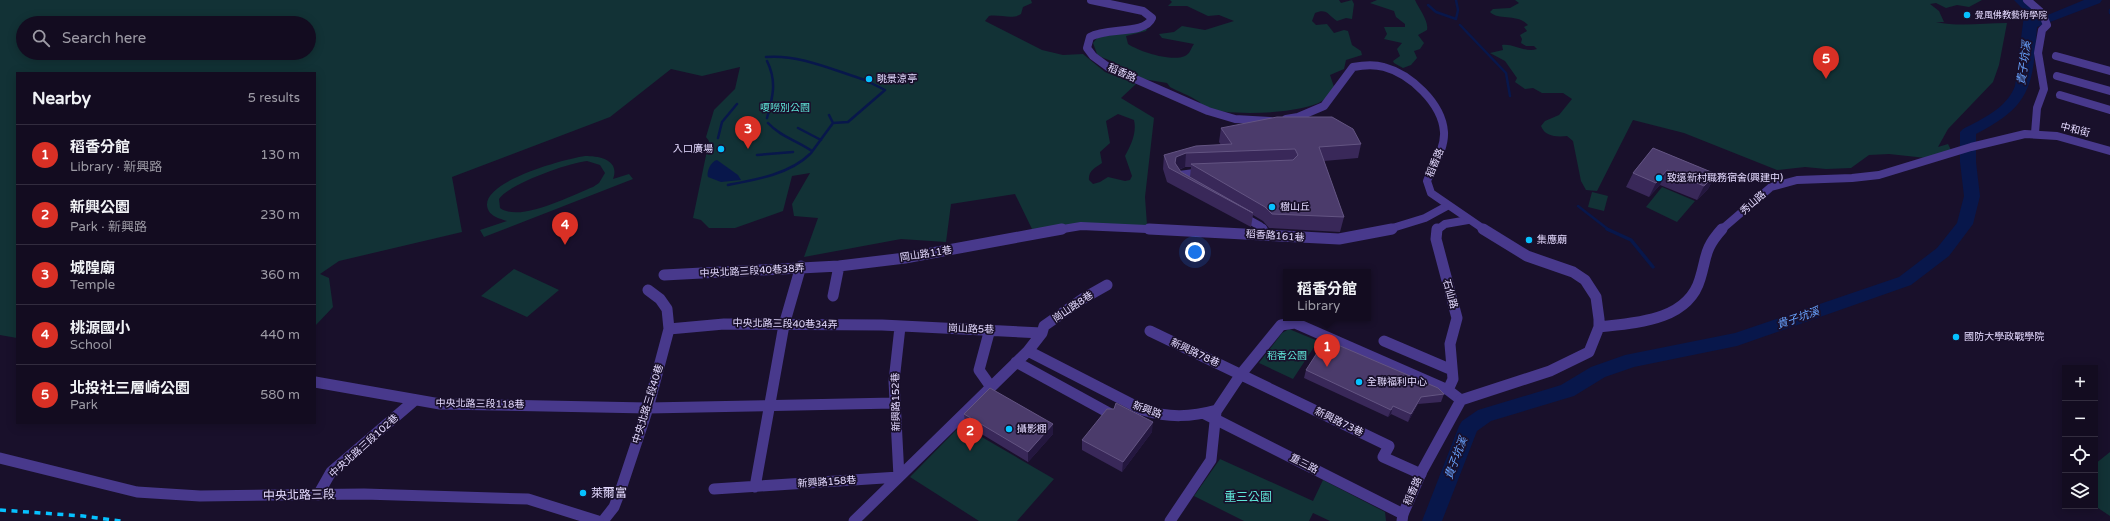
<!DOCTYPE html>
<meta charset="utf-8">
<style>
body{margin:0;font-family:"Varela Round","Noto Sans TC",sans-serif;background:#1c1529;color:#f1f3f6}
.controls{position:absolute;right:12px;bottom:12px;display:grid;overflow:hidden;border-radius:0px;box-shadow:0 2px 10px #0003}
.controls button{width:36px;height:36px;display:grid;place-items:center;padding:0;border:0;border-bottom:1px solid #322c3e;background:#130c20;color:#f1f3f6;font:20px sans-serif}
.you{position:absolute;left:1195px;top:252px;width:14px;height:14px;margin:-10px;border:3px solid #fff;border-radius:50%;background:#1a73e8;box-shadow:0 0 0 6px #1a73e833}
.badge{display:grid;place-items:center;width:26px;height:26px;border-radius:50%;background:#d93025;color:#fff;font-size:13px;font-weight:700}
.pin{position:absolute;translate:-50% -33px;filter:drop-shadow(0 1px 2px #0008)}
.pin::after{content:'';position:absolute;top:21px;width:14px;height:12px;background:inherit;clip-path:polygon(0 0,100% 0,50% 100%)}
.popup{position:absolute;left:1283px;top:269px;width:88px;height:52px;box-sizing:border-box;display:grid;place-content:center;border-radius:0px;background:#130c20;filter:drop-shadow(0 1px 3px #0005);font-size:13px;white-space:nowrap;color:#9d9ba5}
.popup b{font-size:15px;color:#f1f3f6}
.popup::after{content:'';position:absolute;left:50%;top:100%;margin-left:-8px;border:8px solid transparent;border-top-color:#130c20}
.list{margin:0;padding:0;list-style:none}
h2{display:flex;justify-content:space-between;align-items:center;height:52px;margin:0;padding:0 16px;font-size:17px}
h2 small{font-size:13px;font-weight:400;color:#9d9ba5}
.list li{display:grid;grid-template-columns:26px 1fr auto;gap:12px;align-items:center;box-sizing:border-box;height:60px;padding:0 16px;border-top:1px solid #322c3e}
.list b{display:block;font-size:15px;white-space:nowrap}
.list p{margin:0;font-size:13px;white-space:nowrap;color:#9d9ba5}
.list em{font-size:13px;font-style:normal;color:#9d9ba5}
.icon{flex:none;width:22px;height:22px;fill:none;stroke:currentColor;stroke-width:2;stroke-linecap:round;stroke-linejoin:round}
.map{position:relative;flex:none;width:2110px;height:521px;overflow:hidden}
.search{position:absolute;background:#130c20;box-shadow:0 2px 10px #0003;left:16px;top:16px;width:300px;height:44px;display:flex;align-items:center;gap:10px;box-sizing:border-box;padding:0 14px;border-radius:22px;color:#9d9ba5;font-size:15px}
.panel{position:absolute;background:#130c20;box-shadow:0 2px 10px #0003;left:16px;top:72px;width:300px;height:352px;border-radius:0px}
.map>svg:first-child{display:block}
.green{fill:#123236;fill-rule:evenodd}
.water{fill:#08174b}
.lines{fill:none;stroke-linecap:round;stroke-linejoin:round}
.stream-far1{stroke:#08174b;stroke-width:2.5}
.stream{stroke:#08174b;stroke-width:3.5}
.river{fill:#08174b;fill-rule:evenodd}
.minor-far1{stroke:#48398c;stroke-width:8}
.minor{stroke:#48398c;stroke-width:11}
.tertiary-far1{stroke:#48398c;stroke-width:8}
.tertiary{stroke:#48398c;stroke-width:11}
.rail{stroke:#06c1ff;stroke-width:3.5;stroke-dasharray:6 5.5;stroke-linecap:butt}
.wall{fill:#392859;fill-rule:evenodd}
.shaded-wall{fill:#24173f}
.building{fill:#4b3b6b;stroke:#635482}
.poi-dot{fill:#06c1ff;stroke:#19102b;stroke-width:1.5}
.labels{text-anchor:middle;dominant-baseline:central;stroke-width:3.5;stroke-linejoin:round;paint-order:stroke}
.far-poi-label{font-size:9px;fill:#e4daff;stroke:#19102b;text-anchor:start}
.street-label{font-size:10px;fill:#e4daff;stroke:#19102b}
.poi-label{font-size:10px;fill:#e4daff;stroke:#19102b;text-anchor:start}
.park-label{font-size:10px;fill:#5fe6d8;stroke:#19102b}
.water-label{font-size:11px;font-style:italic;fill:#68a3ff;stroke:#19102b}
.near-poi-label{font-size:12px;fill:#e4daff;stroke:#19102b;text-anchor:start}
.near-street-label{font-size:12px;fill:#e4daff;stroke:#19102b}
.near-park-label{font-size:12px;fill:#5fe6d8;stroke:#19102b}
</style>
<div class="map">
<svg width="2110" height="521" viewBox="0 0 2110 521">
<rect width="100%" height="100%" fill="#19102b"/>
<path class="green" d="M0,0H1031L1032,3L1023,7L1021,14C1013,20 999,14 989,16L985,21L1042,50L1063,55L1083,54L1105,72L1136,84L1121,98L1154,118L1145,197L1147,225L1032,229L1015,194L951,204L946,242L901,239L804,257L818,218L794,216L792,204L810,173L792,176L783,211L735,228H709L701,220L693,218L709,141L706,137L714,110L735,89L740,67L702,76L671,69L610,117L452,177L462,232L339,261L320,274L329,278L333,307L315,326V73H17V338L0,335ZM23,23H309V53H23ZM1118,114L1134,120C1137,133 1131,145 1125,156L1132,176L1130,180L1125,181L1108,177L1100,182L1093,184L1089,180C1088,171 1095,168 1102,163L1100,152L1110,143L1106,121Z
M1170,0H1339L1341,3L1352,0L1354,4L1352,19L1346,18L1337,21C1328,15 1327,8 1315,13L1312,21L1316,25L1327,24L1334,33L1344,30L1348,31L1352,45L1361,51L1362,55L1346,60L1344,69L1330,75L1334,87C1330,92 1327,98 1322,101C1302,114 1226,117 1204,107C1202,105 1200,102 1198,101C1189,95 1179,92 1170,87L1167,83L1137,78L1114,62L1101,57L1097,54L1093,43L1097,38L1144,27L1147,29L1146,31L1126,36L1128,44C1140,52 1172,62 1185,56C1190,54 1191,48 1194,44L1162,38L1159,34L1174,32L1182,26L1205,30L1234,21L1219,15L1208,16L1187,6H1168L1172,2Z
M1377,0H1415C1419,9 1429,21 1427,30L1418,35L1424,43L1420,49L1414,51L1417,58L1411,65L1403,68L1394,63L1393,61L1400,56L1397,49L1402,43L1384,39L1387,34L1384,27H1405V24L1396,17L1394,11L1370,3Z
M1515,0H1982L1969,7L1957,5L1946,8L1936,3L1930,4L1939,11L1944,22H1936C1959,27 1983,23 2007,23L1999,65L1993,82L1948,129L1938,147L1948,144L1951,150L1926,158L1889,154L1869,155L1851,168L1826,169L1805,167L1777,170L1684,133L1633,120L1597,191L1586,190L1581,181L1573,141L1567,136C1557,137 1545,137 1541,126L1545,121L1559,115L1572,99L1563,93H1542L1533,88L1525,89L1515,82L1517,78L1505,61L1490,53L1503,50L1502,45C1513,43 1525,53 1537,49L1534,46H1526L1521,43L1522,39L1520,35L1527,31L1524,27L1528,25C1517,13 1499,21 1490,12L1493,9L1510,8L1519,3Z
M585,156C600,156 620,160 613,179L629,174L633,179L484,237L480,230L507,221C498,218 488,216 487,205C486,180 565,159 585,156ZM587,161L600,165L605,173L599,183L593,187C572,195 520,223 500,208L499,199C509,184 568,163 587,161Z
M1662,187L1695,201L1677,222L1646,207Z
M1592,192L1608,196L1604,211L1588,207Z
M514,269L559,290L527,317L481,296Z
M1289,329L1318,341L1293,379L1259,363L1282,333Z
M961,425L1054,479L1017,521H979L910,477Z
M2110,452V516L2098,508L2095,501V464Z
M1220,459L1313,501L1323,480L1385,512L1386,521H1330L1313,513L1309,521H1244L1194,496Z"/>
<path class="water" d="M717,160L738,175L741,180L721,182L708,177C706,172 711,161 717,160Z"/>
<g class="lines">
<path class="stream-far1" d="M1456,0L1458,10L1456,19
M1428,5L1436,12L1456,19
M2110,10V13
M1460,25L1506,73L1510,96
M766,57C799,54 833,70 865,80
M767,61C777,81 773,97 767,118
M829,115L833,123
M768,123C781,137 796,140 812,151
M798,128L821,140
M718,138L722,122L737,104
M811,153L833,123L848,122L885,90L869,82
M757,155L793,152
M728,185C755,180 790,174 810,154
M1578,206L1609,230"/>
<path class="stream" d="M1607,229L1631,240L1653,267
M1427,514L1433,515"/>
<path class="river" d="M2014,0H2028L2036,8L2038,19L2084,0H2102L2100,3L2037,27C2033,86 2031,106 1976,134V162L1980,196L1973,224L1949,256L1911,285L1737,346L1634,367L1605,377L1574,396L1491,421L1477,431L1442,521H1422L1459,426L1462,421L1478,410L1561,385L1591,367L1625,355L1735,333L1899,277L1937,248L1957,223L1964,196L1960,162V132L1963,129C1982,119 2007,108 2015,86L2024,15L2023,9Z"/>
<path class="minor-far1" d="M2027,0L2042,13L2047,25L2042,30L2038,53L2044,89L2037,108L2035,133
M2056,56L2110,71
M2057,76L2110,91
M2060,95L2110,110
M1183,182L1179,175L1202,172
M1240,215L1260,226L1262,230
M1057,230L1081,226L1169,230
M1386,230L1425,218L1447,206
M1437,230L1445,224L1468,220"/>
<path class="minor" d="M1149,229L1339,239L1392,229
M1262,229L1264,234
M1437,229L1436,239L1457,318L1450,344L1453,379L1448,390
M664,275L839,266L905,258L1062,229
M833,296L839,266
M669,329L724,324L882,325L1042,333
M990,329L979,370L991,387
M1150,331L1389,446L1383,457L1421,474
M1384,341L1452,370
M1028,351L1143,410C1169,418 1191,417 1217,410L1241,374L1281,325L1295,323L1448,390L1461,400
M1016,362L1109,413
M315,382L440,404L648,408L894,403
M1205,414L1403,514
M755,487L784,325L801,266
M714,489L899,477L894,381L900,327
M318,495L331,472L415,400
M603,521L614,507L621,489L648,408L669,329L667,309L660,299L648,290
M854,521L1028,351L1042,333L1044,326L1084,298L1107,285
M1170,521L1211,460L1216,412"/>
<path class="tertiary-far1" d="M1091,0L1143,11L1152,18C1145,35 1107,27 1090,37L1087,48L1093,56L1108,67L1208,111L1235,119L1270,121
M1286,119L1298,117L1324,106L1353,67C1363,65 1374,64 1384,67C1410,74 1442,103 1444,132C1445,149 1433,166 1427,181L1431,193L1485,230
M1721,230L1771,187L1797,180L1852,178L1879,175L1971,147L2025,134L2057,136L2110,151"/>
<path class="tertiary" d="M1599,327C1635,323 1688,321 1700,279C1707,256 1704,249 1722,229
M0,458L137,492L200,496L364,494L528,499L598,521
M1402,521L1403,514L1422,471L1461,400L1550,371L1589,352L1599,327V319L1596,297L1585,280L1573,272L1527,256L1483,229"/>
<path class="rail" d="M0,510L83,516L121,521"/>
</g>
<path class="wall" d="M1221,128L1361,144L1358,158L1324,161L1344,217L1340,232L1269,228L1263,221L1253,215L1251,227L1167,182L1163,169L1164,155L1221,145L1219,142ZM1185,167H1191L1190,177L1181,172L1179,170Z
M1653,148L1716,174L1708,189L1697,200L1660,185L1649,197L1626,187L1633,173Z
M1306,370L1444,394L1441,402L1418,404L1408,422L1391,414L1388,417L1304,378Z
M964,414L1053,424V434L1028,462L965,424Z
M1152,432L1122,472L1082,450V440Z"/>
<path class="shaded-wall" d="M1186,153L1185,167L1175,171H1174L1176,157Z
M1667,170L1660,185L1649,197L1656,183Z
M1716,174L1708,189L1697,200L1704,186Z
M1421,397L1418,404L1408,422L1411,414Z
M1393,406L1391,414L1388,417L1391,410Z
M1153,422L1152,432L1122,472L1123,462Z
M1053,424V434L1028,462V452Z"/>
<path class="building" d="M1277,117H1332L1353,129L1361,144L1319,147L1344,217L1272,214L1265,207L1191,164L1293,160L1298,155L1295,149L1186,153L1176,157L1175,163L1181,172L1253,213L1169,168L1164,155L1196,146L1232,144L1221,128Z
M1653,148L1716,174L1704,186L1667,170L1656,183L1633,173Z
M1324,342H1331L1438,388L1444,394L1421,397L1411,414L1393,406L1391,410L1306,370Z
M990,388L1053,424L1028,452L964,414Z
M1116,403L1153,422L1123,462L1082,440L1107,409H1114Z"/>
<g class="poi-dot">
<circle cx="1967" cy="15" r="4"/>
<circle cx="869" cy="79" r="4"/>
<circle cx="721" cy="149" r="4"/>
<circle cx="1659" cy="178" r="4"/>
<circle cx="1272" cy="207" r="4"/>
<circle cx="1529" cy="240" r="4"/>
<circle cx="1956" cy="337" r="4"/>
<circle cx="1359" cy="382" r="4"/>
<circle cx="1009" cy="429" r="4"/>
<circle cx="583" cy="493" r="4"/>
</g>
<g class="labels">
<g class="far-poi-label">
<text x="1975" y="15">覺風佛教藝術學院</text>
</g>
<g class="street-label">
<text transform="translate(1122 73) rotate(24)">稻香路</text>
<text transform="translate(2075 130) rotate(14)">中和街</text>
<text transform="translate(1435 163) rotate(-67)">稻香路</text>
<text transform="translate(1753 203) rotate(-41)">秀山路</text>
<text transform="translate(1275 236) rotate(4)">稻香路161巷</text>
<text transform="translate(926 254) rotate(-9)">岡山路11巷</text>
<text transform="translate(752 271) rotate(-3)">中央北路三段40巷38弄</text>
<text transform="translate(1450 294) rotate(74)">石仙路</text>
<text transform="translate(1073 307) rotate(-34)">崗山路8巷</text>
<text transform="translate(785 324) rotate(1)">中央北路三段40巷34弄</text>
<text transform="translate(971 329) rotate(2)">崗山路5巷</text>
<text transform="translate(1195 353) rotate(25)">新興路78巷</text>
<text transform="translate(896 402) rotate(-91)">新興路152巷</text>
<text transform="translate(480 404) rotate(1)">中央北路三段118巷</text>
<text transform="translate(648 404) rotate(-73)">中央北路三段40巷</text>
<text transform="translate(1147 410) rotate(20)">新興路</text>
<text transform="translate(1339 422) rotate(26)">新興路73巷</text>
<text transform="translate(364 446) rotate(-42)">中央北路三段102巷</text>
<text transform="translate(1304 464) rotate(27)">重三路</text>
<text transform="translate(827 482) rotate(-4)">新興路158巷</text>
<text transform="translate(1413 491) rotate(-66)">稻香路</text>
</g>
<g class="poi-label">
<text x="877" y="79">眺景涼亭</text>
<text x="713" y="149" text-anchor="end">入口廣場</text>
<text x="1667" y="178">致遠新村職務宿舍(興建中)</text>
<text x="1280" y="207">樹山丘</text>
<text x="1537" y="240">集應廟</text>
<text x="1964" y="337">國防大學政戰學院</text>
<text x="1367" y="382">全聯福利中心</text>
<text x="1017" y="429">攝影棚</text>
</g>
<g class="park-label">
<text x="785" y="108">嗄嘮別公園</text>
<text x="1287" y="356">稻香公園</text>
</g>
<g class="water-label">
<text transform="translate(2024 63) rotate(-82)">貴子坑溪</text>
<text transform="translate(1798 318) rotate(-19)">貴子坑溪</text>
<text transform="translate(1456 458) rotate(-69)">貴子坑溪</text>
</g>
<g class="near-poi-label">
<text x="591" y="493">萊爾富</text>
</g>
<g class="near-street-label">
<text transform="translate(299 495) rotate(-1)">中央北路三段</text>
</g>
<g class="near-park-label">
<text x="1248" y="497">重三公園</text>
</g>
</g>
</svg>
<div class="controls">
<button>+</button>
<button>−</button>
<button><svg class="icon" aria-label="locate" viewBox="0 0 24 24"><circle cx="12" cy="12" r="6"/><path d="M12 2v4M12 18v4M2 12h4M18 12h4"/></svg></button>
<button><svg class="icon" aria-label="layers" viewBox="0 0 24 24"><path d="M12 4l9 5-9 5-9-5zM3 14l9 5 9-5"/></svg></button>
</div>
<div class="you"></div>
<div class="pin badge" style="left:1327px;top:367px">1</div>
<div class="popup"><b>稻香分館</b>Library</div>
<div class="pin badge" style="left:970px;top:451px">2</div>
<div class="pin badge" style="left:748px;top:149px">3</div>
<div class="pin badge" style="left:565px;top:245px">4</div>
<div class="pin badge" style="left:1826px;top:79px">5</div>
<div class="search"><svg class="icon" aria-label="search" viewBox="0 0 24 24"><circle cx="10" cy="10" r="6"/><path d="M15 15l6 6"/></svg>Search here</div>
<section class="panel">
<h2>Nearby<small>5 results</small></h2>
<ul class="list">
<li><span class="badge">1</span><div><b>稻香分館</b><p>Library · 新興路</p></div><em>130 m</em></li>
<li><span class="badge">2</span><div><b>新興公園</b><p>Park · 新興路</p></div><em>230 m</em></li>
<li><span class="badge">3</span><div><b>城隍廟</b><p>Temple</p></div><em>360 m</em></li>
<li><span class="badge">4</span><div><b>桃源國小</b><p>School</p></div><em>440 m</em></li>
<li><span class="badge">5</span><div><b>北投社三層崎公園</b><p>Park</p></div><em>580 m</em></li>
</ul>
</section>
</div>
